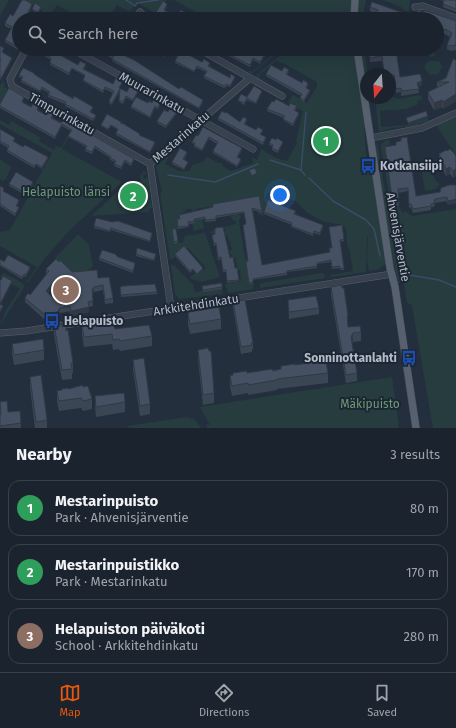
<!DOCTYPE html>
<meta charset="utf-8">
<style>
body{margin:0;font-family:"Fira Sans",sans-serif;background:#242b36;color:#f1f3f6}
.compass{position:absolute;left:360px;top:68px;width:36px;height:36px;border-radius:50%;background:#1b232e;box-shadow:0 4px 16px #0002;rotate:197deg}
.you{position:absolute;left:280px;top:195px;width:14px;height:14px;margin:-10px;border:3px solid #fff;border-radius:50%;background:#1a73e8;box-shadow:0 0 0 6px #1a73e833}
.badge{display:grid;place-items:center;width:26px;height:26px;border-radius:50%;background:#ea580c;color:#fff;font-size:13px;font-weight:700}
.pin{position:absolute;translate:-50% -50%;border:2px solid #fff;box-shadow:0 1px 4px #0006}
.list{margin:0;padding:0;list-style:none}
h2{display:flex;justify-content:space-between;align-items:center;height:52px;margin:0;padding:0 16px;font-size:17px}
h2 small{font-size:13px;font-weight:400;color:#a0a4aa}
.list li{display:grid;grid-template-columns:26px 1fr auto;gap:12px;align-items:center;box-sizing:border-box;height:56px;margin:0 8px 8px;padding:0 8px;border:1px solid #39404a;border-radius:12px}
.list b{display:block;font-size:15px;white-space:nowrap}
.list p{margin:0;font-size:13px;white-space:nowrap;color:#a0a4aa}
.list em{font-size:13px;font-style:normal;color:#a0a4aa}
.icon{flex:none;width:22px;height:22px;fill:none;stroke:currentColor;stroke-width:2;stroke-linecap:round;stroke-linejoin:round}
.map{position:relative;flex:none;width:456px;height:428px;overflow:hidden}
.search{position:absolute;background:#1b232e;box-shadow:0 4px 16px #0002;left:12px;right:12px;top:12px;height:44px;display:flex;align-items:center;gap:10px;box-sizing:border-box;padding:0 14px;border-radius:22px;color:#a0a4aa;font-size:15px}
.sheet{height:244px;background:#1b232e}
nav{display:flex;justify-content:space-around;align-items:center;box-sizing:border-box;height:56px;border-top:1px solid #39404a;background:#1b232e;font-size:11px;color:#a0a4aa}
nav a{display:grid;justify-items:center;gap:2px}
nav .on{color:#ea580c}
.map>svg:first-child{display:block}
.green{fill:#263c3f}
.lines{fill:none;stroke-linecap:round;stroke-linejoin:round}
.stream{stroke:#394c67;stroke-width:1.5}
.minor-casing{stroke:#565f6c;stroke-width:7}
.major-casing{stroke:#414a57;stroke-width:8}
.minor{stroke:#38414e;stroke-width:6}
.major{stroke:#56606e;stroke-width:7}
.wall{fill:#3b4654;fill-rule:evenodd}
.shaded-wall{fill:#303945}
.building{fill:#455162;stroke:#303945;fill-rule:evenodd}
.labels{text-anchor:middle;dominant-baseline:central;stroke-width:4;stroke-linejoin:round;paint-order:stroke}
.street-label{font-size:12px;fill:#b4bcc9;stroke:#1d2633}
.poi-label{font-size:12px;font-weight:bold;fill:#b4bcc9;stroke:#1d2633;text-anchor:start}
.park-label{font-size:12px;fill:#6b9a76;stroke:#1d2633}
</style>
<div class="map">
<svg width="456" height="428" viewBox="0 0 456 428">
<rect width="100%" height="100%" fill="#242f3e"/>
<path class="green" d="M0,0H9L0,16Z
M25,0H166L157,14L138,3L135,4L130,12L117,5L108,19H82L57,5L48,19H37L42,10Z
M174,0H352L350,19H323L329,16L325,13L318,19H209Z
M359,0H366L362,19H358Z
M383,0H410L409,12L403,10L401,7Z
M262,49H282L251,74L247,70L252,72L272,55Z
M287,49H354L366,128L364,129L367,164L365,165L374,180L386,264L377,270L369,271L367,260L368,236H367L366,272L331,277L330,275L353,271L350,251L347,245L346,228L339,224L324,222L308,213L295,201L269,192L265,197L268,202L266,212L264,211L263,213L265,216L258,214L259,198L238,214L241,216L239,221L245,258L248,261L249,284H254L253,289L228,293L225,284L241,281L240,270H237L236,258L218,261L216,258L232,256V254L230,255L229,250H232L230,242L232,241H229L227,235H225V228L215,230V233L209,234L214,229L236,224V221H233L231,216L234,215L221,202L213,204V206L195,209L197,220L202,219L204,228L194,231L192,223H195L192,209H186V213L183,209L184,212L179,215L180,229L176,230L174,244L183,242L185,236L205,233L220,277L202,282L191,279V276L195,273L197,275L206,268L188,248L176,254L173,259H170L160,193L162,192L156,167L167,155L168,158L165,164L179,171H190L192,165L204,161L207,157L219,163H222L224,167L231,171L253,163L252,157L257,160L261,149L276,158L287,161L297,143L296,141L303,111L288,102L293,95L307,103L317,86V82L283,63L278,62L277,60L258,76L275,86L256,76Z
M360,49H364L368,74H366V88Z
M422,49L434,50L435,56L430,57L429,51L420,56L418,51Z
M431,60L441,62L440,64L443,66L438,74L430,75L424,68L426,63Z
M2,82L5,83L4,87L31,103L9,90L0,105V86Z
M420,95L423,98L417,101L418,104L406,109L380,111L381,127L408,125L428,117V121L414,126L392,128L379,132L375,98H390V96L398,99Z
M456,116V155L436,125Z
M0,120L9,125L11,121L41,138L39,141L54,150L56,146L61,148L74,125V127L62,149L122,182L70,230L45,258L28,282H26L37,267L0,246V232L10,230L52,153L0,124Z
M387,140H389L390,145L385,146V151L393,207H399L403,213L405,211L412,216L456,209V428H433L412,306L407,302L381,147L382,143Z
M377,142L400,283H398C394,265 372,153 377,142Z
M0,159L11,167L6,179L3,181L0,179Z
M144,171L147,174L143,175L144,179L148,178L152,208H149V212L91,216L123,187C130,186 134,182 141,181L140,176Z
M422,171H431L435,180L440,184L436,189L425,191Z
M78,234L89,245L93,266L90,269L87,270V275L77,277L58,262L55,258Z
M171,265H174L193,285L195,292L222,289L223,294L179,299L175,294Z
M4,273L22,283L25,286L0,325L6,310L20,289L0,277Z
M321,273L324,274L325,278L260,288V284L262,283Z
M392,377L399,428H207L206,424L210,425L200,407Z
M187,417L194,419L201,428H128L127,426Z"/>
<g class="lines">
<path class="stream" d="M126,0L135,6L137,3L158,0
M270,160L301,170
M168,175L215,182L258,164
M305,175L301,170L306,112
M309,178L333,201L366,220L374,229L380,256
M404,274L439,280L456,287"/>
<g class="minor-casing">
<path id="minor" d="M415,7L423,6L456,18
M140,12L147,19
M26,49L10,79L12,86L150,164
M72,49L253,149
M199,49L282,96
M371,138L422,128L456,113
M171,308L150,164L250,78
M0,333L26,331L392,274"/>
</g>
<g class="major-casing">
<path id="major" d="M354,19L355,0
M357,49L390,268L395,287L416,428"/>
</g>
<use href="#minor" class="minor"/>
<use href="#major" class="major"/>
</g>
<path class="wall" d="M440,0H456V12L443,7V4L444,1Z
M372,2L415,17L418,10L424,12V10L456,22V50L451,51L447,49V45L450,37L443,33L441,37L437,35V19H375L377,14L370,11V7Z
M167,6L165,10L176,17L188,16V17L191,19H161L155,16V14Z
M32,7L26,19H19L18,50L5,42V40L11,29L5,26V23L13,16Z
M41,8L38,14L32,10V9Z
M89,49H110L179,89L203,102L199,109L112,61L113,59L103,53L101,56Z
M152,49H181L180,50L202,62L210,65L209,66L230,78H235L230,87L227,86L224,88L204,78V76L206,72L197,68L194,72L175,63V61L178,57L168,51L165,57Z
M217,49H254L265,56L260,64L253,60L250,67L217,50Z
M369,49H375L376,57L396,49L400,77L422,85L418,87L419,93L401,96V92L396,93L394,79L390,80V74H384L382,61L370,62Z
M32,51L54,52L78,65L86,66L84,69L113,84L122,83L119,88L127,92H138L133,101L126,98L123,104L119,102L120,91L112,105L109,103V101L113,93L105,89L103,93L83,81V80L85,76L72,69L69,75L50,65L51,60L41,54L38,56L32,53Z
M456,60V101L443,109L442,107L434,110L428,99V92L437,88V82L446,78Z
M282,71L289,72L287,75L302,83L308,85L307,88L310,92L304,102L300,99L301,96L266,76V74Z
M19,75H34L63,93L93,108L91,112L96,117L93,121L65,106V104L48,97L49,93L42,89L40,92L21,82L22,78L19,77Z
M262,92L256,104L247,100L244,105L238,101V100Z
M24,98L22,102L31,107H39L37,110L46,115H54L52,118L134,160L131,166L125,162L121,169L114,166L115,162L110,160V158L95,148L92,154L85,151L86,147L68,137V136L71,131L62,126L55,139L0,108V104Z
M274,102L297,108L295,111L299,115L293,126L283,120L284,118L267,111V109Z
M152,103L160,105L158,109L155,108L150,118L131,108V106Z
M177,113L166,128L157,123V121Z
M218,118L240,122L247,121L245,124L256,130L263,131L261,134L266,139L263,145L218,120Z
M121,124L155,144L150,153L116,135V133L118,130L111,126L108,130L101,126V125Z
M203,127L242,150L238,157L241,161L237,167L213,153V151L217,144L209,139L202,151L194,147V144L192,143V142L198,136Z
M0,129L15,139L14,142L48,159L42,169L36,165L34,168L7,152V150L8,148L0,143Z
M401,138L416,196L440,192L456,185V203L448,205L447,201L435,203L434,207H431V210L413,213L411,207L409,208L408,191L398,193L399,206L393,207L385,151V147L396,145V142L401,141Z
M276,140L283,143L278,153L272,150V146L269,145V143Z
M447,151L454,153L453,178L450,174L446,176L439,161V154Z
M187,154L184,160L188,163L184,170L172,164V162Z
M9,184H33L28,192L24,190L22,193L9,186Z
M0,186L4,190L3,191L19,201L17,206L19,209L15,216L0,206Z
M259,196L262,213L253,210L262,265L330,252L332,248L329,228L344,239V241L340,242L344,270H340V268L332,269L331,262L317,264V268L287,272V275L253,280V284H249L246,263L248,261L246,224L244,213L216,218V221L205,222V219L195,220V223L189,224V227L178,229L177,221L180,219Z
M264,212L296,213L295,214L323,227L320,235L314,233L313,236L291,227L292,225L264,214Z
M94,226L152,235L150,242L111,230L110,232L94,228Z
M172,231L178,241V243L174,244Z
M212,237L230,258L239,280V281L227,283L226,272H223L221,259H218L216,245L214,246Z
M136,254L156,256L154,261L136,256Z
M175,254L203,270L197,275L193,270L190,273L175,256Z
M99,258L135,265L133,273L99,260Z
M0,259L4,262L30,269L26,277L24,276L22,279L0,266Z
M46,269L72,272L98,278L113,298V303L105,304L103,290L94,292L92,294L93,306L89,307V312L71,316L70,311L60,313L57,317L44,319L25,302V298L30,295L47,274H46ZM56,284L68,293L69,302L60,304L48,294Z
M222,283V289L203,292L202,287Z
M331,287L342,288L348,316V327L361,332V341L353,342L352,343L357,373V381L346,383L331,295Z
M120,289L157,292V294L121,297Z
M288,300L319,308V314L289,319Z
M233,301L253,343V349L252,350V352L241,354L233,308Z
M188,314L221,319V329L190,334L188,324Z
M109,323L115,329L152,336V346L120,351L119,349L113,350L112,344L84,347L82,335V325Z
M54,325L62,327L73,363V373H72V379L62,380L54,335Z
M12,344L44,350V360L14,365L12,354Z
M198,350L214,393V403L203,405L198,360Z
M133,360L150,404V414L140,416L133,370Z
M323,363L328,373V383L277,389V390L248,395V393L232,396L230,386V376L247,373L281,369L295,365Z
M30,377L47,420V428H35L30,387Z
M83,387L92,399V409L83,411L81,408L59,411L57,401V391Z
M95,396L125,402V412L96,417L95,406Z
M0,402L8,412L21,423V428H0Z"/>
<path class="shaded-wall" d="M32,4V7L26,19H25Z
M265,54V56L260,64V62Z
M12,58V60L0,81V80Z
M235,77V78L230,87V86Z
M422,81V85L417,87V83Z
M120,89V91L112,105V103Z
M310,90V92L304,102V100Z
M262,91V92L256,104V103Z
M456,94V101L443,109V102Z
M442,100V107L434,110V103Z
M155,106V108L150,118V117Z
M177,112V113L166,128V126Z
M299,113V115L293,126V124Z
M428,116V117L408,125V123Z
M62,124V126L55,139V137Z
M209,137V139L202,151V150Z
M155,142V144L150,153V152Z
M283,142V143L278,153V151Z
M48,157V159L42,169V167Z
M450,167V174L446,176V169Z
M456,169V176L453,178V171Z
M257,173V175L252,177V176Z
M33,182V184L28,192V190Z
M456,199V203L448,205V201Z
M30,267V269L26,277V275Z
M203,268V270L197,275V274Z
M56,279V284L46,296V291Z
M12,281V283L0,306V304Z
M94,287V292L92,295V290Z
M89,307V312L71,316V311Z
M60,308V313L57,317V312Z
M353,333V342L351,345V337Z"/>
<path class="building" d="M22,0H25L32,4L25,19H19V45L18,47L5,40L12,27L5,23L10,14L13,16Z
M444,0H456V9L443,4Z
M163,1L167,4L164,10L176,17L181,10L188,15L187,17L191,19H164L155,14Z
M372,2L415,17L418,10L424,12V10L456,21V45L451,46L447,45L452,33L447,30L443,29L441,32L437,30V19H405L402,18L401,19H375L378,10L370,7Z
M35,3L41,7L38,12L32,9Z
M110,13L120,18L123,13L127,16L126,19H107Z
M51,14L61,19H48Z
M0,46L4,48L2,52L12,58L0,80V61L1,60L0,59Z
M32,49H55L53,51L78,65L80,61L86,64L83,69L113,84L116,78L122,82L119,88L127,92L130,86L138,91L133,100L126,96L123,102L119,100L120,89L112,103L109,101L114,91L105,87L103,91L83,80L85,75L72,68L69,73L50,63L51,58L41,52L38,55L32,51Z
M92,49H110L134,60L179,89L181,87L203,100L199,108L112,59L114,57L103,51L101,54Z
M155,49H180L179,50L202,62L204,59L210,63L208,66L230,78L231,74L235,77L230,86L227,84L224,86L204,76L207,71L197,66L194,71L175,61L178,55L168,50L165,55Z
M218,49H254L265,54L260,62L253,58L250,65Z
M369,49H375L376,57L379,49H396L400,77L420,74L422,81L417,83L419,89L401,91V88L396,89L394,75H390V74H388V71L384,72L382,56L370,58Z
M453,59L456,60V94L443,102L442,100L434,103L428,92L449,82H437L446,78Z
M271,65L282,71L284,67L289,70L286,74L302,83L303,80L308,83L306,88L310,90L304,100L300,98L302,94L266,74Z
M23,68L34,73V74L63,93L73,99L74,96L93,107L90,112L96,115L93,119L65,104L66,102L48,95L50,92L42,87L40,91L21,80L23,77L19,75Z
M254,86L262,91L256,103L247,98L244,103L238,100L241,94L247,97Z
M9,88L24,97L22,102L31,107L34,102L39,105L37,110L46,115L49,110L54,113L51,118L61,123L64,119L134,159L131,164L125,160L121,167L114,164L116,161L110,158L111,157L95,146L92,152L85,149L87,146L68,136L72,130L62,124L55,137L0,106V104Z
M136,97L148,103L149,101L152,103L154,99L160,103L158,108L155,106L150,117L131,106Z
M276,99L289,106L290,103L297,106L294,110L299,113L293,124L283,119L285,116L267,109L272,101L274,102Z
M170,108L177,112L166,126L157,121L164,110L168,112Z
M222,111L225,113L226,112L240,122L243,117L247,119L244,124L256,130L258,127L263,130L260,134L266,137L263,143L218,118Z
M426,111L428,116L408,123L406,118Z
M107,114L121,122V124L122,123L140,134L139,135L155,142L150,152L116,133L118,129L111,125L108,129L101,125Z
M203,127L242,148L237,157L241,159L237,166L213,151L218,142L209,137L202,150L194,145L195,143L192,142L196,135L198,136Z
M0,129L15,138L13,141L23,147L25,145L48,157L42,167L36,164L34,166L7,150L9,146L0,141Z
M407,137L416,196L440,192L441,188L449,185H456V199L448,201L447,197L435,199L434,203L431,204V206L413,209L411,204H409L408,188L398,189L399,203L393,204L385,147L396,145V142L401,141V138Z
M272,138L276,140L277,138L283,142L278,151L272,148L273,145L269,143Z
M180,148L187,152L183,159L188,162L184,169L172,162Z
M450,149L454,153L456,156V169L453,171L450,167L446,169L439,154L446,150L447,151Z
M255,168L257,173L252,176L249,170Z
M16,172L33,182L28,190L24,188L22,191L9,184Z
M0,186L4,188L3,191L19,200L16,206L19,207L15,214L0,204Z
M259,196L262,211L252,208L262,265L330,252L329,248H332L329,227L342,225L344,239L340,240L344,268L340,269V266L332,267L331,260L317,263V266L287,271V273L253,279V282L249,283L246,262L248,261L243,225L246,224L244,212L216,216V219L205,220V217L194,219L195,221L188,222L189,226L178,227L177,219H180L179,215L213,207V204Z
M268,200L296,211L294,214L323,225L320,233L314,231L313,234L291,226L292,223L264,212Z
M96,218L112,222L118,221L152,233L150,241L111,228L110,231L94,226Z
M223,227L230,258L233,257L235,268H237L239,280L227,281L226,270H223L221,257L218,258L216,243L214,244L212,235L215,234V228Z
M172,229H176L178,241L174,242Z
M184,246L203,268L197,274L193,269L190,271L175,254Z
M137,248L156,254L154,260L136,254Z
M102,250L115,254L118,257L135,263L133,271L99,258Z
M8,255L30,267L26,275L24,274L22,277L0,265V259L4,262Z
M56,259L59,262L60,260L72,272L97,270L98,278L109,277L113,298L105,300L103,285L94,287L92,290L93,301L88,302L89,307L71,311L70,306L60,308L57,312L44,314L25,298L28,293L30,295L49,271L46,269ZM56,279L68,288L70,302L60,304L46,291Z
M3,276L12,281L0,304V280H1Z
M222,283V287L203,290L202,286Z
M155,284L157,292L121,295L120,287L123,286Z
M342,285V288H344L348,316H347L348,327L360,326L361,332L353,333L351,337L357,373L346,375L331,287Z
M316,296L319,308L289,312L288,300Z
M245,300L253,343H251L252,345L241,347L233,301Z
M0,304L3,306L0,312Z
M219,307L221,319L190,324L188,314L189,312Z
M109,321V323L113,322L115,329L149,325L152,336L120,341L119,339L113,340L112,334L84,337L82,325Z
M62,324V327L66,326V331L68,330L73,363H71L72,369L62,370L54,325Z
M43,339L44,350L14,355L12,344Z
M208,348L209,351H211L214,393L203,395L198,350Z
M144,358L150,404L140,406L133,360Z
M323,361V363L326,362L328,373L277,379V380L248,385V383L232,386L230,376L233,375V373L247,371V373L272,369L273,371L281,369V366L295,364V365Z
M41,375L47,420L36,422L30,377Z
M83,385V387L88,386L92,399L83,401L81,398L59,401L57,391L62,390V389L68,388L69,389Z
M124,393L125,402L96,407L95,396Z
M7,401L8,412L20,411L21,423L0,426V414H1L0,402Z"/>
<defs>
<g id="bus-bare" transform="scale(1.2)"><path d="M-5-6H5V4H4V6H2V4H-2V6H-4V4H-5ZM-3.5-4V0h7V-4ZM-3.5 1.2v1.5H-2V1.2ZM2 1.2v1.5H3.5V1.2Z" fill="#1a4fb4" stroke="#1d2633" stroke-width="2.5" paint-order="stroke"/></g>
</defs>
<g fill-rule="evenodd">
<use href="#bus-bare" x="368" y="166"/>
<use href="#bus-bare" x="52" y="321"/>
<use href="#bus-bare" x="409" y="358"/>
</g>
<g class="labels">
<g class="street-label">
<text transform="translate(152 93) rotate(29)">Muurarinkatu</text>
<text transform="translate(62 114) rotate(29)">Timpurinkatu</text>
<text transform="translate(181 137) rotate(-41)">Mestarinkatu</text>
<text transform="translate(398 237) rotate(80)">Ahvenisjärventie</text>
<text transform="translate(196 305) rotate(-9)">Arkkitehdinkatu</text>
</g>
<g class="poi-label">
<text x="380" y="166">Kotkansiipi</text>
<text x="64" y="321">Helapuisto</text>
<text x="397" y="358" text-anchor="end">Sonninottanlahti</text>
</g>
<g class="park-label">
<text x="66" y="192">Helapuisto länsi</text>
<text x="370" y="404">Mäkipuisto</text>
</g>
</g>
</svg>
<svg class="compass" viewBox="-18 -18 36 36"><path d="M0-13l5 13h-10z" fill="#e53935"/><path d="M0 13l5-13h-10z" fill="#a0a4aa"/></svg>
<div class="you"></div>
<div class="pin badge" style="left:326px;top:141px;background:#2e9e5b">1</div>
<div class="pin badge" style="left:133px;top:196px;background:#2e9e5b">2</div>
<div class="pin badge" style="left:66px;top:290px;background:#8d6e63">3</div>
<div class="search"><svg class="icon" aria-label="search" viewBox="0 0 24 24"><circle cx="10" cy="10" r="6"/><path d="M15 15l6 6"/></svg>Search here</div>
</div>
<section class="sheet">
<h2>Nearby<small>3 results</small></h2>
<ul class="list">
<li><span class="badge" style="background:#2e9e5b">1</span><div><b>Mestarinpuisto</b><p>Park · Ahvenisjärventie</p></div><em>80 m</em></li>
<li><span class="badge" style="background:#2e9e5b">2</span><div><b>Mestarinpuistikko</b><p>Park · Mestarinkatu</p></div><em>170 m</em></li>
<li><span class="badge" style="background:#8d6e63">3</span><div><b>Helapuiston päiväkoti</b><p>School · Arkkitehdinkatu</p></div><em>280 m</em></li>
</ul>
</section>
<nav>
<a class="on"><svg class="icon" aria-label="map" viewBox="0 0 24 24"><path d="M3 6l6-2 6 2 6-2v14l-6 2-6-2-6 2zM9 4v14M15 6v14"/></svg>Map</a>
<a><svg class="icon" aria-label="directions" viewBox="0 0 24 24"><path d="M12 3l9 9-9 9-9-9zM9 14v-3h6M13 9l2 2-2 2"/></svg>Directions</a>
<a><svg class="icon" aria-label="saved" viewBox="0 0 24 24"><path d="M7 4h10v16l-5-4-5 4z"/></svg>Saved</a>
</nav>
